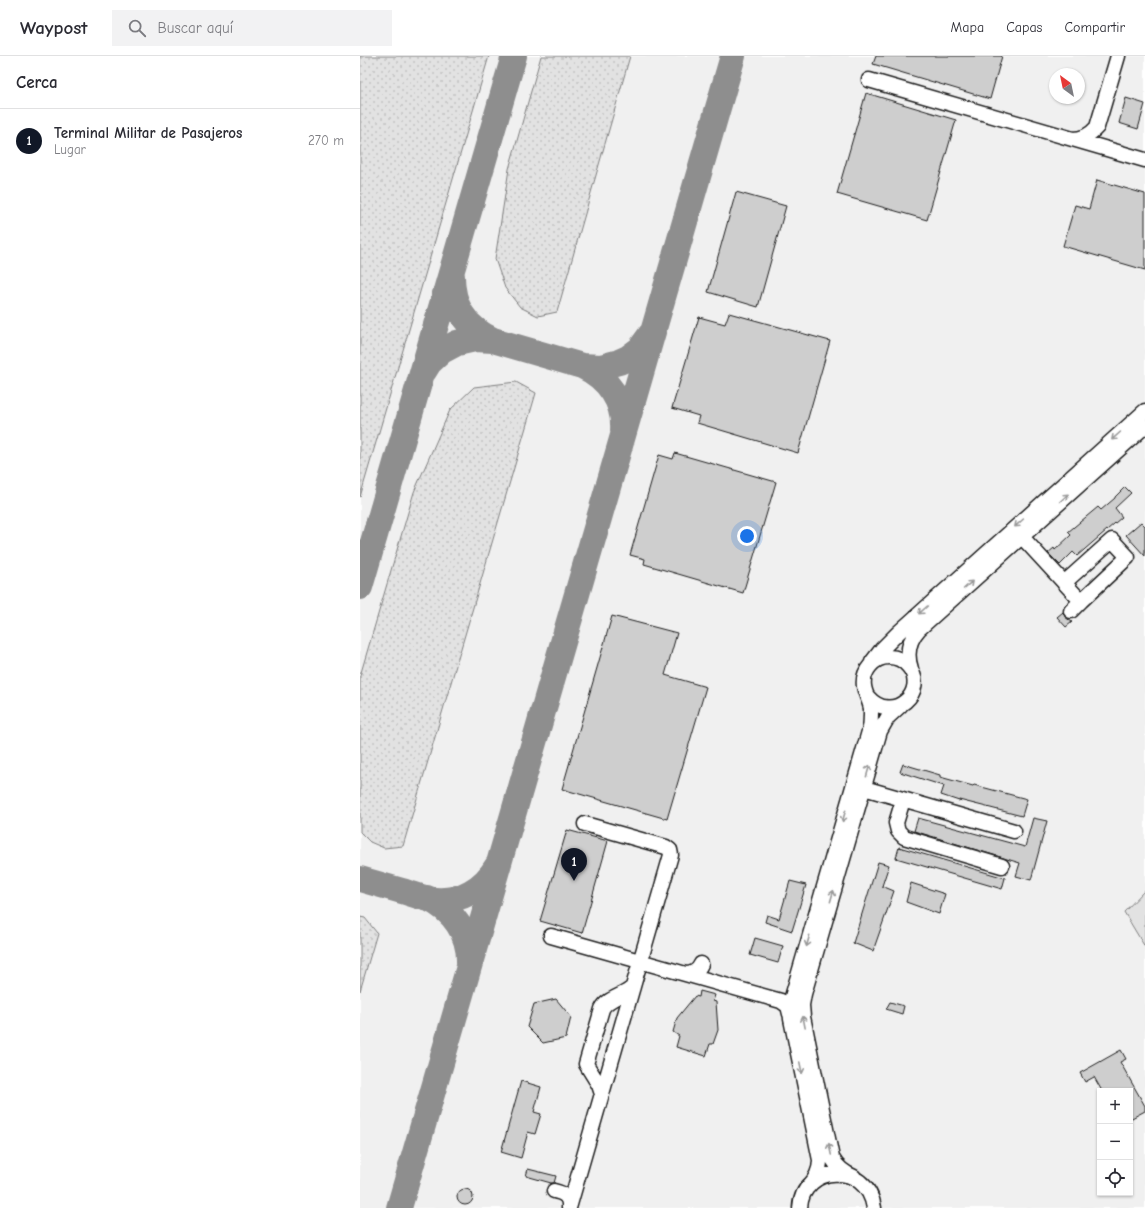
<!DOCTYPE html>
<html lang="es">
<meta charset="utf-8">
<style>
body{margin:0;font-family:"Comic Neue",sans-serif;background:#f2f2f3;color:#2b2b33}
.controls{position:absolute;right:12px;bottom:12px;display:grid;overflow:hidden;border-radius:0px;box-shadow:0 1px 3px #0004}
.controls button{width:36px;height:36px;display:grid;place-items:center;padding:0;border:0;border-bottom:1px solid #e1e1e2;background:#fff;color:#2b2b33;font:20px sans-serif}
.compass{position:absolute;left:689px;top:12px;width:36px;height:36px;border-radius:50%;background:#fff;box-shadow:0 1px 3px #0004;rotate:327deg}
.you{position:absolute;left:387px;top:480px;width:14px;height:14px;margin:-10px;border:3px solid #fff;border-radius:50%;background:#1a73e8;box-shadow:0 0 0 6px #1a73e833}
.badge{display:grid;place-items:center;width:26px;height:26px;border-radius:50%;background:#111827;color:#fff;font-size:13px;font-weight:700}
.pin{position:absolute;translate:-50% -33px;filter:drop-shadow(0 1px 2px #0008)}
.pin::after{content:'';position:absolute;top:21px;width:14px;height:12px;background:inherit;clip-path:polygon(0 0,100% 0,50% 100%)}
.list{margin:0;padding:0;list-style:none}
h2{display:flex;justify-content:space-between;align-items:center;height:52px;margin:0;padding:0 16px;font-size:17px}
h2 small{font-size:13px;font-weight:400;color:#7c7c81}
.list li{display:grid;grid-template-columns:26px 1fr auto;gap:12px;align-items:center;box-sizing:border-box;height:64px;padding:0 16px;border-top:1px solid #e1e1e2}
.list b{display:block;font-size:15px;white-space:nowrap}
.list p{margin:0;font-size:13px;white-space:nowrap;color:#7c7c81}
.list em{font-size:13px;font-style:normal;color:#7c7c81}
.icon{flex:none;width:22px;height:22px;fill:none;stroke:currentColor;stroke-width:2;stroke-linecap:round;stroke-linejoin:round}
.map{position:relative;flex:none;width:785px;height:1152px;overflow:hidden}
header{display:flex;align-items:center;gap:24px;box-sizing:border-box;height:56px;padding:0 20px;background:#fff;border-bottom:1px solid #e1e1e2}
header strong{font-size:19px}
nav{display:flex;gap:22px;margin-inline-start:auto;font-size:14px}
.search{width:280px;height:36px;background:#f2f2f3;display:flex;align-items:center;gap:10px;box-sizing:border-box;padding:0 14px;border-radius:0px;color:#7c7c81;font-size:15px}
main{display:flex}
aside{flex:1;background:#fff}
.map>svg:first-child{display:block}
.built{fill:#f0f0f0;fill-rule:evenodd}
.grass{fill:url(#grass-dots);stroke:#7f7f7f}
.pitch{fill:#e2e2e2;stroke:#7f7f7f}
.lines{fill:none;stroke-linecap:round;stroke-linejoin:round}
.taxiway{stroke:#8e8e8e;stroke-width:26}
.building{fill:#cecece;stroke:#1c1c1c}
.minor-casing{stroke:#1c1c1c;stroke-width:17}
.minor{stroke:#fff;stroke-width:14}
.oneway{stroke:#999}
</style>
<header>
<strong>Waypost</strong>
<div class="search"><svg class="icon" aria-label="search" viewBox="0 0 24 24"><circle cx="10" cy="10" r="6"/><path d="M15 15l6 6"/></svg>Buscar aquí</div>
<nav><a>Mapa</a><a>Capas</a><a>Compartir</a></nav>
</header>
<main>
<aside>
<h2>Cerca<small></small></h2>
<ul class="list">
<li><span class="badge">1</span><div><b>Terminal Militar de Pasajeros</b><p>Lugar</p></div><em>270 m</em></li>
</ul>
</aside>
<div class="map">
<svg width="785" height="1152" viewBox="0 0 785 1152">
<defs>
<pattern id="grass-dots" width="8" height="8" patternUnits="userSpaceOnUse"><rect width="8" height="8" fill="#e2e2e2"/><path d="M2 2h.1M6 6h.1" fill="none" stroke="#c1c1c1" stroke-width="1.8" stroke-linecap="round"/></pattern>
</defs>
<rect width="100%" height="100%" fill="#fff"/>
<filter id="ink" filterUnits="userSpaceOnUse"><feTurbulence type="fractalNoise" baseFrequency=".025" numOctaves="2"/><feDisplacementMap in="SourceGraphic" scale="8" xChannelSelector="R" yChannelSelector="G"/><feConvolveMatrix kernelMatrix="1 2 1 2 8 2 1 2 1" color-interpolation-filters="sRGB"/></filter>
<g filter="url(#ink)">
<path class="built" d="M0,0H785V1152H0ZM695,18H719V42H695ZM740,1035H770V1137H740Z"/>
<path class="grass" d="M0,0H129L0,441Z
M181,0H270L197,256L178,260L160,251L145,232L135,203L149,113Z
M156,326L176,337L43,790L24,792L10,786L0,776V620L54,436L90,354L114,331Z
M0,861L5,862L17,877L0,935Z"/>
<path class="pitch" d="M785,834V891L764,856Z"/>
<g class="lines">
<path class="taxiway" d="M92,220C92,250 105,271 133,284
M222,310C248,322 265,346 263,375
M64,315L69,307L82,295L97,287L115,283L133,284L222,310L241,311L259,306L268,302L280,293L291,278
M0,531L154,0
M0,823C14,827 28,831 42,835C53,838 64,843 75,844C101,846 124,832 137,810
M67,842C93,854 110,878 109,907
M39,1152L373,0"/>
</g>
<path class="building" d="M516,0H642L630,43L513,8Z
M506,37L596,64L567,164L477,138Z
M766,42L785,48L778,73L759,67Z
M737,124L785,138V214L703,190L715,149L729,153Z
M376,136L426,150L398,251L348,236Z
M369,257L470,285L438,397L337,367L339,360L312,352L339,261L365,268Z
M315,397L416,426L383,537L284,508L285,503L270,499L299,399L313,403Z
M765,431L771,437L755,452L762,461L717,500L713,496L700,509L688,497L694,492L695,494L711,479L708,476L738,451L741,454L755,442V441Z
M781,466L785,470V500L766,479Z
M703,556L705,561L712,566L706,571L697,561Z
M252,560L317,577L305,619L346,631L307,763L202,733Z
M543,708L580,719V721L613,730L614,729L667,743L662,760L599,744V745L581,739L584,730L540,716Z
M558,762L665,791L673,762L687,765L671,824L656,820L660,807L554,775Z
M207,774L248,785L222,877L180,865Z
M539,791L645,822L642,833L536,802Z
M518,806L529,809L522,830L534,835L513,895L493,887Z
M430,825L446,829L432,875L405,866L407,859L419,863Z
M551,827L585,838L579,858L546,846Z
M395,882L423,890L418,907L390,899Z
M340,935L355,939L353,945L356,946L358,974L353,988H350L346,1000L316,991L319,980L313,976L317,962L335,940L339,941Z
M196,943L211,961L206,982L183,987L167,971L174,948Z
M530,946L544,950L542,958L526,953Z
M761,994L766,1003L760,1006L785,1050V1055L770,1063V1035H742L734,1021L725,1026L720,1017Z
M161,1025L181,1031L174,1056L181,1058L175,1078L168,1076L161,1102L141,1096Z
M168,1113L196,1120L194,1127H191L166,1120Z
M97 1141a8 8 0 1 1 16 0a8 8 0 1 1-16 0Z"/>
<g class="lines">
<g class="minor-casing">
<path id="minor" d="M509,24L785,104
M712,83C723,83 730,79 737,71L758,0
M662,481L721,545L768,501L752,484L704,527
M711,555L721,545
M512,606L522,593L539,576L785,355
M551,613C546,598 548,585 559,573L785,370
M504,732L654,775
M543,744L536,767L538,775L544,781L642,810
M191,880L421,945L428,950L430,958
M325,918C333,918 338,915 341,908
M242,1038L239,1029L226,1008L242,953C247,942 264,940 273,931
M494,1121C484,1117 477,1111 472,1102L443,961L442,949L444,938L520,675L528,661L541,649
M448,1131C456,1123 460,1115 460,1104L431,963L430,953L432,941L510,672C511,666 511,659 511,653C510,645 505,638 504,630C502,615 514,601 529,601C536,601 543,604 548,610C570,635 532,669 508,641
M194,1135C203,1137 210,1140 209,1151
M209,1152L311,799L310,794L306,791L225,768
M440,1152C442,1109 507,1104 514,1152"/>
</g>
<use href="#minor" class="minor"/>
</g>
<defs><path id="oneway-shaft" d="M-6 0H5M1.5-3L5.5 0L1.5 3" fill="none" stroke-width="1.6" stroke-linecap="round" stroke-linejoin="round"/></defs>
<g class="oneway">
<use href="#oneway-shaft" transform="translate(756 380) rotate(138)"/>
<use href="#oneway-shaft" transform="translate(704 442) rotate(-42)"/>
<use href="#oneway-shaft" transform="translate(659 467) rotate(138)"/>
<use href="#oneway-shaft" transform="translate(608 529) rotate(-42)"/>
<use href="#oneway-shaft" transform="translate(563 554) rotate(138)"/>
<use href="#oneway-shaft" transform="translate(508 715) rotate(-74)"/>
<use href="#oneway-shaft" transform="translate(484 760) rotate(106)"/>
<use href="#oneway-shaft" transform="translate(472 840) rotate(-74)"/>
<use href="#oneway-shaft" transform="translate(448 885) rotate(106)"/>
<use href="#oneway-shaft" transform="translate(444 966) rotate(-101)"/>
<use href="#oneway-shaft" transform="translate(441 1012) rotate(78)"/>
<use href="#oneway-shaft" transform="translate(470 1093) rotate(-102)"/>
</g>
</g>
</svg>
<div class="controls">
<button>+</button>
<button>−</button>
<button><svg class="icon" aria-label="locate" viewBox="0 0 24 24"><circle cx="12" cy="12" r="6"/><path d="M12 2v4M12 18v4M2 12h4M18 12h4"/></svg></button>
</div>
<svg class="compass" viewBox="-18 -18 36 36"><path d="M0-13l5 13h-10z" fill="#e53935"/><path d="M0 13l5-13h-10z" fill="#7c7c81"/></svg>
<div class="you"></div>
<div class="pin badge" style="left:214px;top:825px">1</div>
</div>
</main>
